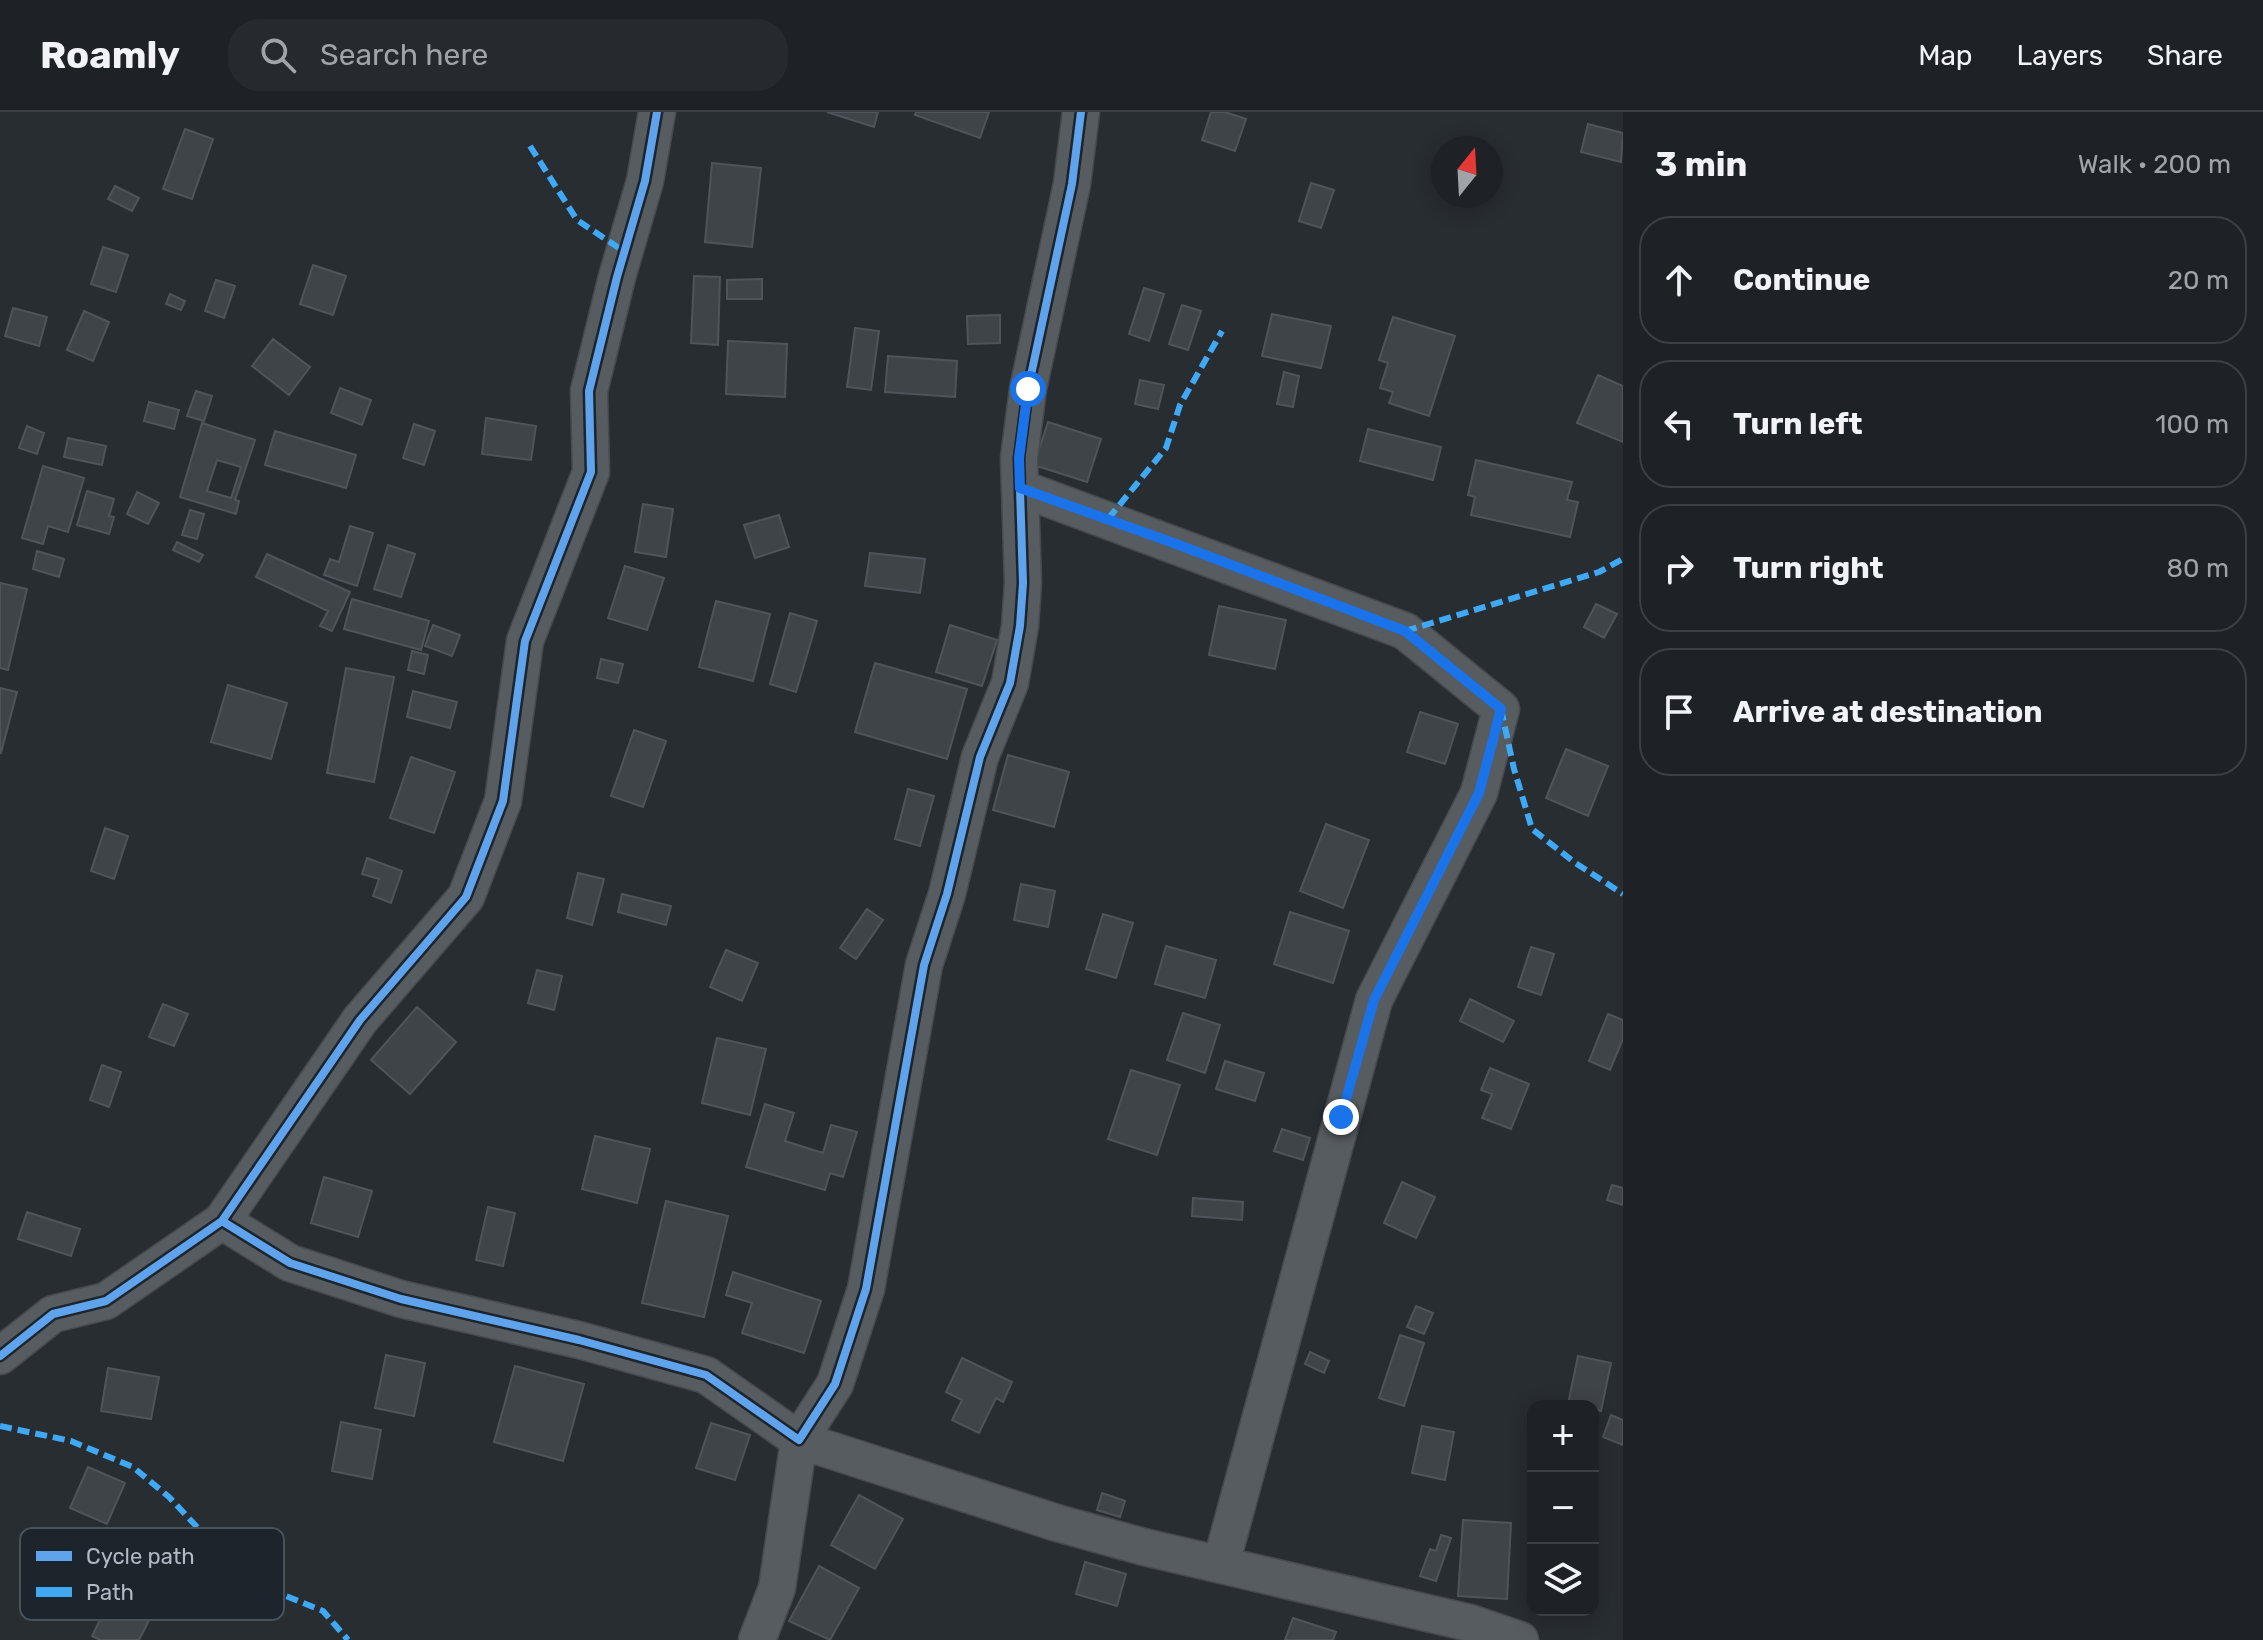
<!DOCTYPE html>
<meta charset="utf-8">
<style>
body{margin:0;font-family:Rubik,sans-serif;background:#262a2e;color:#f1f3f6}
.controls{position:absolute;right:24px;bottom:24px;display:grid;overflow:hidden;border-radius:16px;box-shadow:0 4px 20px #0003}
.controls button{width:72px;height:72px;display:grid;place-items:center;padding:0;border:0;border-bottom:2px solid #3c3f43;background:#1e2226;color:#f1f3f6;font:40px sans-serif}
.compass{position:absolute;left:1431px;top:24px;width:72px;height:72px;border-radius:50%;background:#1e2226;box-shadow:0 4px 20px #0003;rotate:18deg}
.stop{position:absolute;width:24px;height:24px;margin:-18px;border:6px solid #1a73e8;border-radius:50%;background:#fff}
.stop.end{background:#1a73e8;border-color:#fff;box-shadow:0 2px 8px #0008}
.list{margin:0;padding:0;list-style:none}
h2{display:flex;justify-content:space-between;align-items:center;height:104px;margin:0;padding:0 32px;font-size:34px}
h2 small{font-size:26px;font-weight:400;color:#a1a4a7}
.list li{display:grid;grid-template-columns:52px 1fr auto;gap:24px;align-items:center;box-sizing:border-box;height:128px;margin:0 16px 16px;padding:0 16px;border:2px solid #3c3f43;border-radius:32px}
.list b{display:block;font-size:30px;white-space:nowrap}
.list em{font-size:26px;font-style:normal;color:#a1a4a7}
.icon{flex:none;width:44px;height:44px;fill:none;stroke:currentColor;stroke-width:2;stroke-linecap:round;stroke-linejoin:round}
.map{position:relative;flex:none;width:1623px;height:1528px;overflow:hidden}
header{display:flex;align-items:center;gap:48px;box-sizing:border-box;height:112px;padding:0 40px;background:#1e2226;border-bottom:2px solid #3c3f43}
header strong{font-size:38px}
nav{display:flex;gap:44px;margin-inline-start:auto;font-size:28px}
.search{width:560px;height:72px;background:#262a2e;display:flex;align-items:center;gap:20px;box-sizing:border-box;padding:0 28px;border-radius:32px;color:#a1a4a7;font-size:30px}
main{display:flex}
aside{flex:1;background:#1e2226}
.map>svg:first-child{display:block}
.building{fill:#3f4449;stroke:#4f545a;stroke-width:2;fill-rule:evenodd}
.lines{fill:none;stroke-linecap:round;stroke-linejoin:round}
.minor-casing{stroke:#46494d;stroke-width:39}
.minor{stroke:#575c60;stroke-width:36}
.quiet{stroke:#3fa9f5;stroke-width:6;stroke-dasharray:12 6;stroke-linecap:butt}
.cycleway-casing{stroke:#1c242c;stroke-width:13}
.cycleway{stroke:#60a3ed;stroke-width:8}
.route{stroke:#1a73e8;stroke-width:10}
.key{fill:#1c242c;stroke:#49515a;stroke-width:2}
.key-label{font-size:22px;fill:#b1bac4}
</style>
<header>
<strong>Roamly</strong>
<div class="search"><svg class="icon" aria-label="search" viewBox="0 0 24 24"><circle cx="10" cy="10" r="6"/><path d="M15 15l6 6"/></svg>Search here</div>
<nav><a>Map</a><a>Layers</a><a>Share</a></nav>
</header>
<main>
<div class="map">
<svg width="1623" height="1528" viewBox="0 0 1623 1528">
<rect width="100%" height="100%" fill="#282d32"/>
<path class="building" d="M827,0H878L874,15Z
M916,0H989L980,26L915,3Z
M1211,0H1225L1246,7L1235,39L1202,28Z
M1588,12L1623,21L1621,50L1581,40Z
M185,17L213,27L192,87L163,77Z
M712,51L761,56L752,135L705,130Z
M1311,71L1334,78L1321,116L1299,109Z
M115,74L139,86L132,99L108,87Z
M103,135L128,143L116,180L91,172Z
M313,153L346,164L333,203L300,192Z
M694,164L720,165L718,233L691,231Z
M762,167V187H727V168Z
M216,168L235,174L224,206L205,199Z
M1144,176L1164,182L1149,229L1129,222Z
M170,182L185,189L181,198L166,192Z
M1182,193L1201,199L1188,238L1169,232Z
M13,196L47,205L39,234L5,224Z
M84,199L109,210L93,249L67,238Z
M1272,202L1331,214L1321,256L1262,244Z
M1000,203V231L968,232L967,204Z
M1393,205L1455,224L1429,304L1389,291L1393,280L1380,276L1388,251L1379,248Z
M855,216L879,219L871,278L847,275Z
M273,227L310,255L289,283L252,254Z
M728,229L787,232L785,285L726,282Z
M888,244L957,249L955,285L885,280Z
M1284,260L1299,264L1293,295L1277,292Z
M1598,263L1623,274V330L1577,311Z
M1140,268L1164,273L1158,297L1135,292Z
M340,276L371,288L362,313L331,301Z
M196,279L212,284L204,309L187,304Z
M149,290L179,298L174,317L144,309Z
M486,306L536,314L531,348L482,342Z
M1048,310L1101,327L1087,370L1034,353Z
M202,311L255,328L235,388L239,389L236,402L180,385ZM217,348L241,355L231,386L207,379Z
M414,312L435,319L424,353L403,346Z
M27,314L44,321L37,342L19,336Z
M1368,317L1441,335L1433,368L1360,349Z
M275,319L356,343L346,376L265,353Z
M68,326L106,334L102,353L64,345Z
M1476,348L1572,370L1567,388L1578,390L1570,425L1471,403L1475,385L1468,383Z
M43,354L84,366L68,420L48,414L43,432L22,426Z
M87,379L114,387L109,404L114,405L109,422L77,413Z
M137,380L159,391L148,412L127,402Z
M643,392L673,397L666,445L635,440Z
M190,398L204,402L197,427L182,423Z
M779,403L789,435L755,446L744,413Z
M350,414L373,421L357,474L324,463L330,447L339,450Z
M177,430L203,443L199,450L173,438Z
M388,433L415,442L401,485L374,477Z
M37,439L64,447L59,465L33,457Z
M870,441L925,447L920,481L865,474Z
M267,442L350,480L332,519L320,514L328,499L256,465Z
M625,454L664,466L647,518L608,506Z
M0,471L27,477L8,558L0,556Z
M352,487L429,509L421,538L344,517Z
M716,489L770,502L753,569L699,555Z
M1596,492L1617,502L1604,526L1584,515Z
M1219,494L1286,508L1275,557L1209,543Z
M790,501L817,509L796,580L770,572Z
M433,513L460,523L452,544L425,534Z
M950,513L997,528L982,574L936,560Z
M412,539L428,543L424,562L408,558Z
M601,547L623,552L618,571L597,566Z
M875,551L967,577L947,647L855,620Z
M346,556L394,565L374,670L327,661Z
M228,573L287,591L271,647L211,630Z
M0,576L17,580L1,641H0Z
M413,579L457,590L450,616L407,605Z
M1420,600L1458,612L1445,652L1407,640Z
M634,618L666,629L643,695L611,684Z
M1566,637L1608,654L1588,704L1546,686Z
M1008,643L1069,660L1054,715L993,698Z
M411,645L455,660L434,721L390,706Z
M908,677L934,684L920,734L895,727Z
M1326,712L1369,728L1343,796L1300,779Z
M105,716L128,724L114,767L91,759Z
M367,746L402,759L391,791L373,784L379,767L362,762Z
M578,761L604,767L592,813L567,806Z
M1021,772L1055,779L1048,815L1014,808Z
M622,782L671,794L666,813L618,800Z
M867,797L883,808L856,847L840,836Z
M1290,800L1349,819L1333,871L1274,852Z
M1103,802L1133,811L1116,866L1086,857Z
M1166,834L1216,848L1205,886L1155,872Z
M1531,835L1554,842L1541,883L1518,875Z
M726,838L758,851L742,889L710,875Z
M537,858L562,864L554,898L528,891Z
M1470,887L1514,909L1503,930L1460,909Z
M163,892L188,902L174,934L149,925Z
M417,895L456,930L410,982L371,948Z
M1183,901L1220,913L1205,961L1167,948Z
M1608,902L1623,908V927L1610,958L1589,949Z
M717,926L766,937L750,1003L702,991Z
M1225,949L1264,961L1255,989L1216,977Z
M102,953L121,960L109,995L90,988Z
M1490,956L1529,972L1511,1017L1482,1006L1492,982L1481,978Z
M1131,958L1180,973L1157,1043L1108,1027Z
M765,992L794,1001L785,1029L823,1041L831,1013L857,1020L843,1065L830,1061L825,1078L746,1055Z
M1282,1017L1310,1026L1303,1048L1274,1039Z
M595,1024L650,1037L637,1091L582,1077Z
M324,1065L372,1079L358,1125L311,1111Z
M1402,1070L1435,1085L1416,1126L1384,1111Z
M1612,1073L1623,1076V1093L1607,1088Z
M1193,1086L1243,1090L1242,1108L1192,1104Z
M666,1089L728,1104L704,1205L642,1191Z
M488,1095L515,1101L503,1154L476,1148Z
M27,1100L80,1117L71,1144L18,1127Z
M733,1160L821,1189L804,1241L742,1221L752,1191L726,1183Z
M1416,1194L1433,1201L1424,1222L1407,1215Z
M1400,1223L1424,1231L1404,1294L1379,1286Z
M1310,1240L1329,1249L1324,1261L1305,1252Z
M386,1243L425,1251L414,1304L375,1296Z
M1578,1244L1611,1251L1601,1299L1593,1297V1294L1568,1292Z
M962,1246L1012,1270L1003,1290L996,1286L979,1321L952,1308L962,1288L946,1280Z
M515,1254L584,1272L563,1349L494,1330Z
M108,1256L159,1265L151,1307L101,1299Z
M1611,1303L1623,1308V1333L1603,1325Z
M341,1310L381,1318L372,1367L332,1359Z
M711,1311L750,1323L735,1368L696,1356Z
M1422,1314L1454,1320L1445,1368L1412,1361Z
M88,1355L125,1371L107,1412L70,1396Z
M1102,1381L1125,1389L1120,1405L1097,1398Z
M859,1383L903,1407L875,1457L831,1433Z
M1463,1408L1511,1411L1507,1487L1458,1484Z
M1441,1423L1451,1426L1436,1469L1420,1464L1430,1437L1436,1439Z
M1085,1450L1126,1462L1117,1494L1076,1482Z
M819,1454L859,1476L830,1528L789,1509Z
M121,1465L161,1485L139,1528H100L92,1524Z
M1293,1506L1336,1520L1333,1528H1285Z"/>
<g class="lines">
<g class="minor-casing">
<path id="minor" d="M1020,376L1405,519L1501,597L1479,681L1374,888L1221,1452
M222,1109L290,1151L401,1187L579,1228L706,1263L799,1328L835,1272L866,1177L924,853L947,782L980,645L1010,571L1020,514L1023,471L1019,346L1028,277L1072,72L1081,0
M0,1244L53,1202L106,1189L222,1109L360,908L466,785L503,689L525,529L591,360L589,279L617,165L645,69L657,0
M757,1528L777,1476L799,1328L1057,1411L1144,1435L1470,1511L1520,1528"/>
</g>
<use href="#minor" class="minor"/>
<path class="quiet" d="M530,34L577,108L625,140
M1108,407L1166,336L1180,293L1222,219
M1405,519L1599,460L1623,447
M1501,597L1514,657L1532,717L1574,750L1623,782
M0,1314L71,1329L133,1355L169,1385L198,1416L266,1476L323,1499L348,1528"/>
<g class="cycleway-casing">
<path id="cycleway" d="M222,1109L290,1151L401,1187L579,1228L706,1263L799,1328L835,1272L866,1177L924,853L947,782L980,645L1010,571L1020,514L1023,471L1019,346L1028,277L1072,72L1081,0
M0,1244L53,1202L106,1189L222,1109L360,908L466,785L503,689L525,529L591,360L589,279L617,165L645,69L657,0"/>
</g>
<use href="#cycleway" class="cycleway"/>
</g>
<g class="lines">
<path class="route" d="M1028,277L1019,346L1020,376L1179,433L1405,519L1501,597L1479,681L1374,888L1341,1005"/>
</g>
<rect x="20" y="1416" width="264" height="92" rx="12" class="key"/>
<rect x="36" y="1439" width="36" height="10" fill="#60a3ed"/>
<rect x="36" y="1475" width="36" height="10" fill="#3fa9f5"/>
<g class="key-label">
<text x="86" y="1452">Cycle path</text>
<text x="86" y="1488">Path</text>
</g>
</svg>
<div class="controls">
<button>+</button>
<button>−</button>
<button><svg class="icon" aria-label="layers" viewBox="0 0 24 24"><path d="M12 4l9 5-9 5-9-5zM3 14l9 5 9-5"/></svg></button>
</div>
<svg class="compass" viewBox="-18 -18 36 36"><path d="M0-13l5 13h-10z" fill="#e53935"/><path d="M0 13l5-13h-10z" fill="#a1a4a7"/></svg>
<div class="stop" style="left:1028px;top:277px"></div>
<div class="stop end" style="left:1341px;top:1005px"></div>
</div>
<aside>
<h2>3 min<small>Walk · 200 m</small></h2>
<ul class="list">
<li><svg class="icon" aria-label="ahead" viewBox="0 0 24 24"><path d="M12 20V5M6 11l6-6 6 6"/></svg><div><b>Continue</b></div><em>20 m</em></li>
<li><svg class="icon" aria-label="left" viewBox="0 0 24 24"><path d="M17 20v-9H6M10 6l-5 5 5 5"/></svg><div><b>Turn left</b></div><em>100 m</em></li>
<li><svg class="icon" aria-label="right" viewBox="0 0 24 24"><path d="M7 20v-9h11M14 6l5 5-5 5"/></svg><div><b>Turn right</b></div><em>80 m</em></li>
<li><svg class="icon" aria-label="arrive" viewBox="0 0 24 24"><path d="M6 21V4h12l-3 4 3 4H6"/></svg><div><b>Arrive at destination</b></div></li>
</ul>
</aside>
</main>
